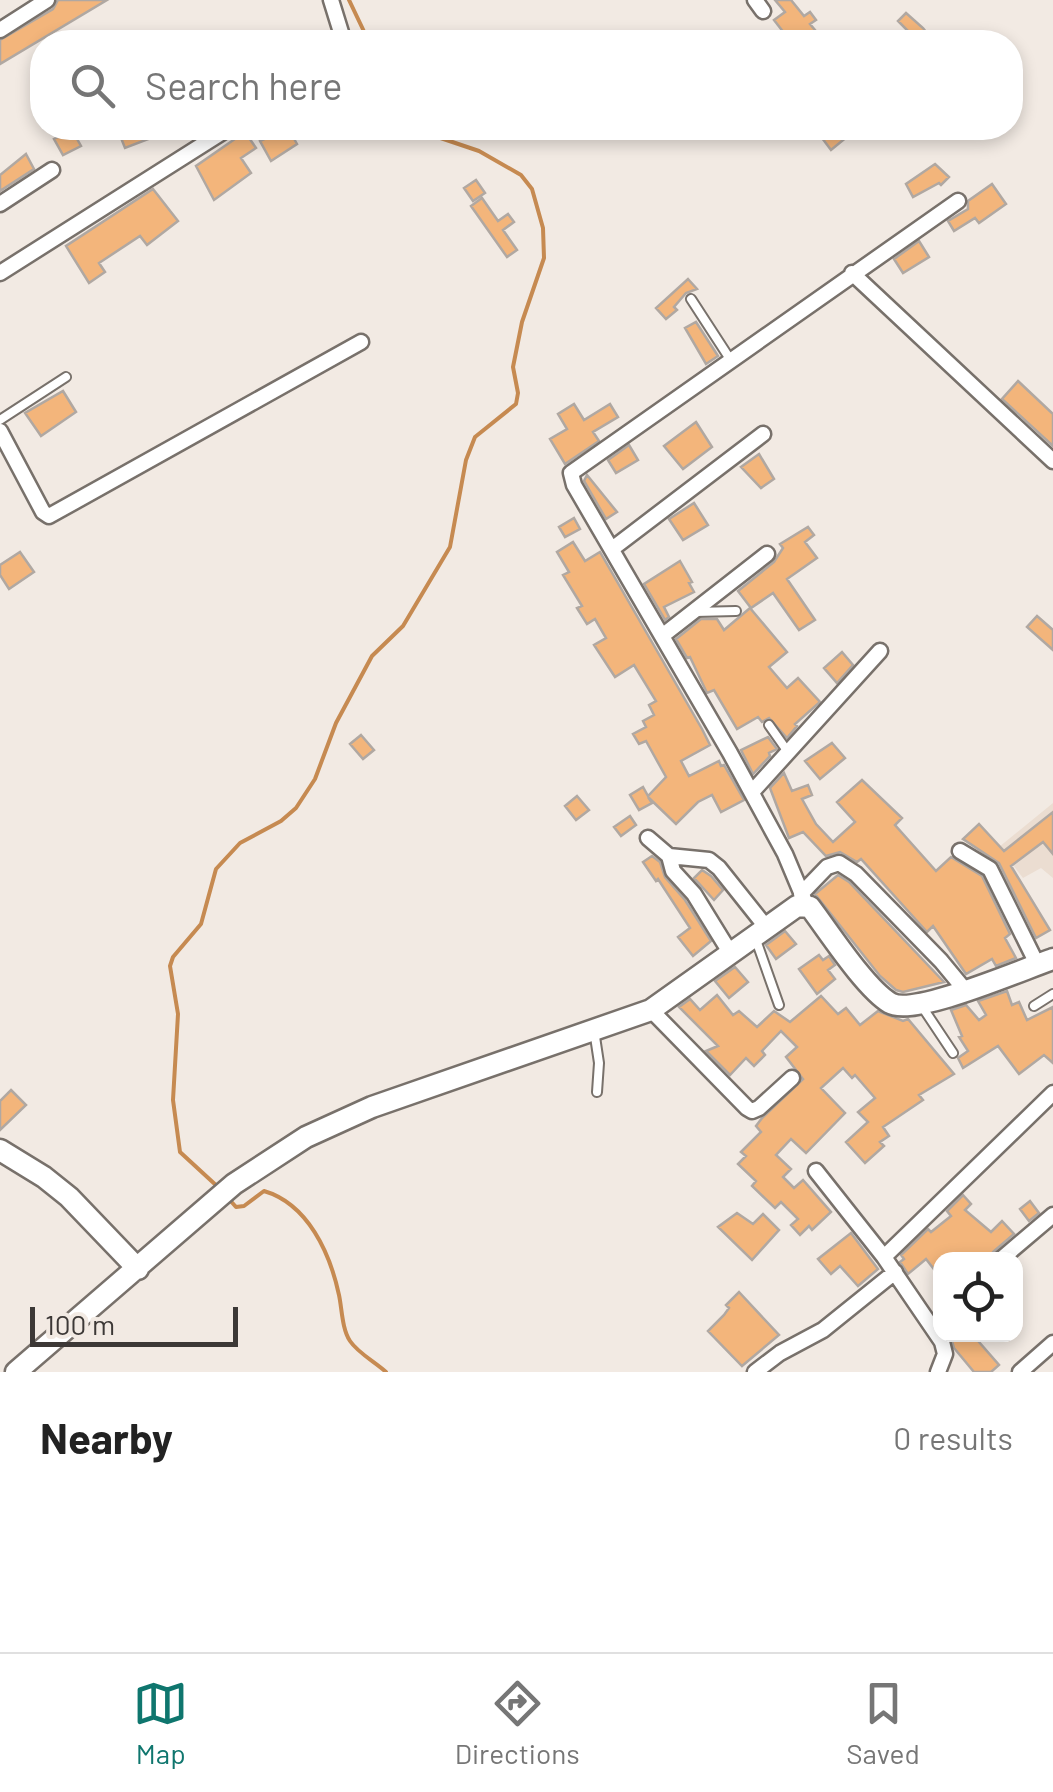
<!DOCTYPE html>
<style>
body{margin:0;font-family:Barlow,sans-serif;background:#f2f2f2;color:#222}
.controls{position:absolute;right:30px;bottom:30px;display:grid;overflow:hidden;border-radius:20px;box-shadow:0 5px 15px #0003}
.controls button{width:90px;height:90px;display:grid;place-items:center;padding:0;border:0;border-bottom:2px solid #e0e0e0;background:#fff;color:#222;font:50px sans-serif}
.scale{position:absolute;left:30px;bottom:25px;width:208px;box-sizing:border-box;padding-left:10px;border:5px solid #3c3836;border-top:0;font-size:28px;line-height:35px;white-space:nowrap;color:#3c3836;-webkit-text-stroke:8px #f2eae3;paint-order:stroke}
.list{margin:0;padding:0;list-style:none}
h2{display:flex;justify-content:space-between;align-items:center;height:130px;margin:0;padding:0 40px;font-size:42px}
h2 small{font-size:32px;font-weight:400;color:#767676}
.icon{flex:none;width:55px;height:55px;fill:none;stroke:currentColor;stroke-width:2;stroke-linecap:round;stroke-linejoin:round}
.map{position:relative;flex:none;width:1053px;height:1372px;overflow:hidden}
.search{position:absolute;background:#fff;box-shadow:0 5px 15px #0003;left:30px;right:30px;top:30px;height:110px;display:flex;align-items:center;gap:25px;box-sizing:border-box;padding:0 35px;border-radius:40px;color:#767676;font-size:38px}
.sheet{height:280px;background:#fff}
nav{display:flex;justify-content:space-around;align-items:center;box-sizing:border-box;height:140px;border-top:2px solid #e0e0e0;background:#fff;font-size:28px;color:#767676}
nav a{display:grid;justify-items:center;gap:5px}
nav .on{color:#0f766e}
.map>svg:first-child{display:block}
.built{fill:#ebddd1}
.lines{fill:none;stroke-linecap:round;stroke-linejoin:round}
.stream{stroke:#c68a51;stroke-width:4}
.building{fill:#f3b57b;stroke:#b0a8a2;stroke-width:2.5}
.lane-casing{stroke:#78716b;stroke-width:12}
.street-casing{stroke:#78716b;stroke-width:19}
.secondary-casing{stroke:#78716b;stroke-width:25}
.lane{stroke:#fff;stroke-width:8}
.street{stroke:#fff;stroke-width:14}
.secondary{stroke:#fff;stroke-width:20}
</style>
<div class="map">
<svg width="1053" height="1372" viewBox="0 0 1053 1372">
<rect width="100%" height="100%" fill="#f2eae3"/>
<path class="built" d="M1053,803V878L1041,868L1023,878L999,847Z"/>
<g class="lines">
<path class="stream" d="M349,0L369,42
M218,1187L180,1152L173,1100L178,1014L170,966L173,957L201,924L216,869L240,843L281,821L296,808L315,779L336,723L372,656L403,626L450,547L466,460L475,437L516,404L518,393L513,367L522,322L544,258L543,228L532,189L521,175L479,151L411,128
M228,1198L236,1207L244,1206L264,1191C308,1204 330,1253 339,1295C342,1309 342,1329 350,1341C358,1353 375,1362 386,1372"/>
</g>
<path class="building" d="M58,0H107L0,64V40L53,9Z
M775,0H791L804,16L810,12L816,20L810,24L815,30L798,42H791L774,20L785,12Z
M906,13L923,28L934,42H904L913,36L898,21Z
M117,128H177L125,148Z
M288,128L297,144L271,161L260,141Z
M827,128H842L848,136L831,150L819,134Z
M72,130L81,146L63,155L54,139Z
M245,132L256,148L241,158L251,173L214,200L196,166Z
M26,154L34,169L0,191V175Z
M935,164L949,177L941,185L939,183L913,197L906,184Z
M476,180L485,193L473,201L464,188Z
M992,184L1006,204L979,223L975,218L954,231L948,221L968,209V201Z
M153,189L178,221L147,245L140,236L99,263L105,272L89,283L66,246Z
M482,198L498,221L508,214L514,222L503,230L517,250L507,257L471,206Z
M919,241L929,257L903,273L894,259Z
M688,279L697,289L686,293L674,307L677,310L666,319L656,308Z
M696,322L718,356L706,364L685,328Z
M1018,381L1053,414V446L1002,399Z
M63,391L76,412L41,436L25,413Z
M574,404L584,420L610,404L618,417L593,432L599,441L565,464L550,439L567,429L558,414Z
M696,422L712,447L683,469L664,446Z
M629,445L638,460L616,473L608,460Z
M759,454L774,479L761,488L741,467Z
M587,475L617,512L606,519L584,481Z
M694,503L708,525L683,540L669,519Z
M574,518L580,529L565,537L559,527Z
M808,527L814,535L805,542L817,558L787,579L815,620L799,630L773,593L751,608L738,591L774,562L783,548L780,544Z
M573,542L585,561L600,552L702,729L710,745L681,761L689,776L719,761L721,766L724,765L744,800L721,812L712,795L698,802L676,824L648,797L652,803L639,810L630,795L643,787L648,796L666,777L646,741L639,744L633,734L646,727L643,721L654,715L649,705L656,701L634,665L615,677L594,645L606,638L595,619L587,624L577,608L582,606L563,575L569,572L557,552Z
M20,552L34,572L9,589L0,575V565Z
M680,561L692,582L689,583L694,592L664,607L669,617L665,620L644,584Z
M750,608L787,652L769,667L787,688L798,678L820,702L795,724L797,726L787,738L769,718L762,722L758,717L737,729L714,690L707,693L690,657L687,658L676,639L701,619H717L724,630Z
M1037,616L1053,630V650L1027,627Z
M842,652L853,665L837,683L824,668Z
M361,735L374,750L363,759L350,744Z
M768,737L777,749L769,753L770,756L753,774L741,750Z
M832,743L845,758L820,779L805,761Z
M784,773L792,791L808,785L812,795L802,799L816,824L833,842L855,822L837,802L862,780L902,818L895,825L936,871L951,857L982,876L1010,934L1005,938L1016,958L996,966L992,959L966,974L933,926L927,932L861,859L857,862L840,852L826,856L803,832L789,838L770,788Z
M577,796L589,810L576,820L565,806Z
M1053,812V854L1043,842L1011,866L1050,930L1036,938L999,863L963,839L979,824L1004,851Z
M630,816L636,825L621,836L614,827Z
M652,856L660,862L665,877L685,900L711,941L693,956L678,937L690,928L658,879L656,881L643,862Z
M702,870L711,876L723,890L714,900L694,878Z
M838,875L849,882L944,982L903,992L896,990L880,976L815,894Z
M785,931L796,944L776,959L766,945Z
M819,955L823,960L829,956L835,965L828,970L835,979L817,994L799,969Z
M735,967L748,982L729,998L715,981Z
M1007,991L1012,1005L1019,1002L1027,1020L1053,1007V1063L1044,1055L1019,1074L998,1046L963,1068L958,1058L968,1051L959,1037L962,1036L951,1010L966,1005L979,1020L986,1015L978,1001Z
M717,995L733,1015L739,1011L757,1027L774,1011L790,1022L821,996L838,1014L846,1008L860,1025L878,1011L903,1021L908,1019L954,1074L919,1095L923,1100L883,1127L889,1136L880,1142L884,1146L865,1163L846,1142L868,1122L858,1112L875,1098L855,1075L852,1078L843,1068L821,1088L845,1113L806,1153L791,1139L776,1155L791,1169L783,1177L794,1188L803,1180L831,1212L812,1230L809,1226L800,1235L791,1225L798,1219L781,1202L775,1208L752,1186L756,1181L738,1164L746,1156L741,1152L761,1132L756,1126L762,1118L803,1079L786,1057L797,1047L781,1031L762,1051L765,1055L754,1066L746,1058L730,1075L706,1051L718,1046L679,1007L690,999L700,1010Z
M11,1090L26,1105L0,1130V1101Z
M963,1195L971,1204L965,1210L991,1232L1002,1221L1014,1234L993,1252L990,1260H940V1277L926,1259L908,1274L900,1262L904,1259L901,1255L928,1229L931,1232L951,1216L947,1211Z
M1030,1201L1039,1213L1029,1221L1020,1209Z
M737,1213L753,1224L763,1214L779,1230L752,1260L718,1227Z
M851,1233L878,1269L858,1286L840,1266L831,1274L818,1259Z
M739,1292L779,1335L742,1366L708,1331L724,1315L729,1308L726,1305Z
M950,1334H972L999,1365L991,1372H974L954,1348Z"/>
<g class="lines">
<g class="lane-casing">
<path id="lane" d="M691,299L730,359
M0,420L66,377
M695,612L736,611
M769,725L788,752
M756,940L779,1005
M921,1005L953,1053
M1034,1006L1053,994
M594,1030L599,1063L597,1092"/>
</g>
<g class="street-casing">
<path id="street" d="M331,0L344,42
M755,0L763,11
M0,30L47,0
M0,204L52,170
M0,273L229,128
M852,273L1053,461
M0,431L43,512L49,516L361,342
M612,549L763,434
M662,636L767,554
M752,792L880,651
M648,838L669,856L673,871L694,894L731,954
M960,851L990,869L1037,964
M669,856L709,860L719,868L766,927
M801,894L827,867L839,863L856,874L941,961L965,990
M806,904L785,854L730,753L574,485L571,473L958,201
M651,1010L747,1108L752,1111L759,1108L792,1078
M816,1171L884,1257
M1000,1260L1053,1215
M755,1372L780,1353L823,1330L895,1272
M938,1372L945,1354L942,1342L884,1257L1053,1093
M1020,1372L1053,1343"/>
</g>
<g class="secondary-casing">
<path id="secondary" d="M0,1150L44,1177L69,1197L138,1269
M16,1372L234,1184L306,1137L372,1107L651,1010L797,906L810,907C829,932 865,988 890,1003C914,1017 1023,969 1053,959"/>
</g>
<use href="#lane" class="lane"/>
<use href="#street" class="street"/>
<use href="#secondary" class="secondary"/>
</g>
</svg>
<div class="controls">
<button><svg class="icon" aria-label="locate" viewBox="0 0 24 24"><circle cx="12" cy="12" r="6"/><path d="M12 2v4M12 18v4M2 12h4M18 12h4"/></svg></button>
</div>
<div class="scale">100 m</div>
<div class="search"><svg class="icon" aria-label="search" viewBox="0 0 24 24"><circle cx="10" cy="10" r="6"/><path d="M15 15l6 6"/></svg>Search here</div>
</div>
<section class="sheet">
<h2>Nearby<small>0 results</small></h2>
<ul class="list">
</ul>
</section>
<nav>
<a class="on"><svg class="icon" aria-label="map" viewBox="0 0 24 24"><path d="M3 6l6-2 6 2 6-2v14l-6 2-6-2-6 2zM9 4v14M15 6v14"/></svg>Map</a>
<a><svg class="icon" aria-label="directions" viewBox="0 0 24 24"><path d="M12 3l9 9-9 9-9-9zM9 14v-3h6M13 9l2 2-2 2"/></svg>Directions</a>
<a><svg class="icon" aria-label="saved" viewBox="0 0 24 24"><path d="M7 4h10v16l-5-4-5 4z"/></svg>Saved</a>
</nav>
